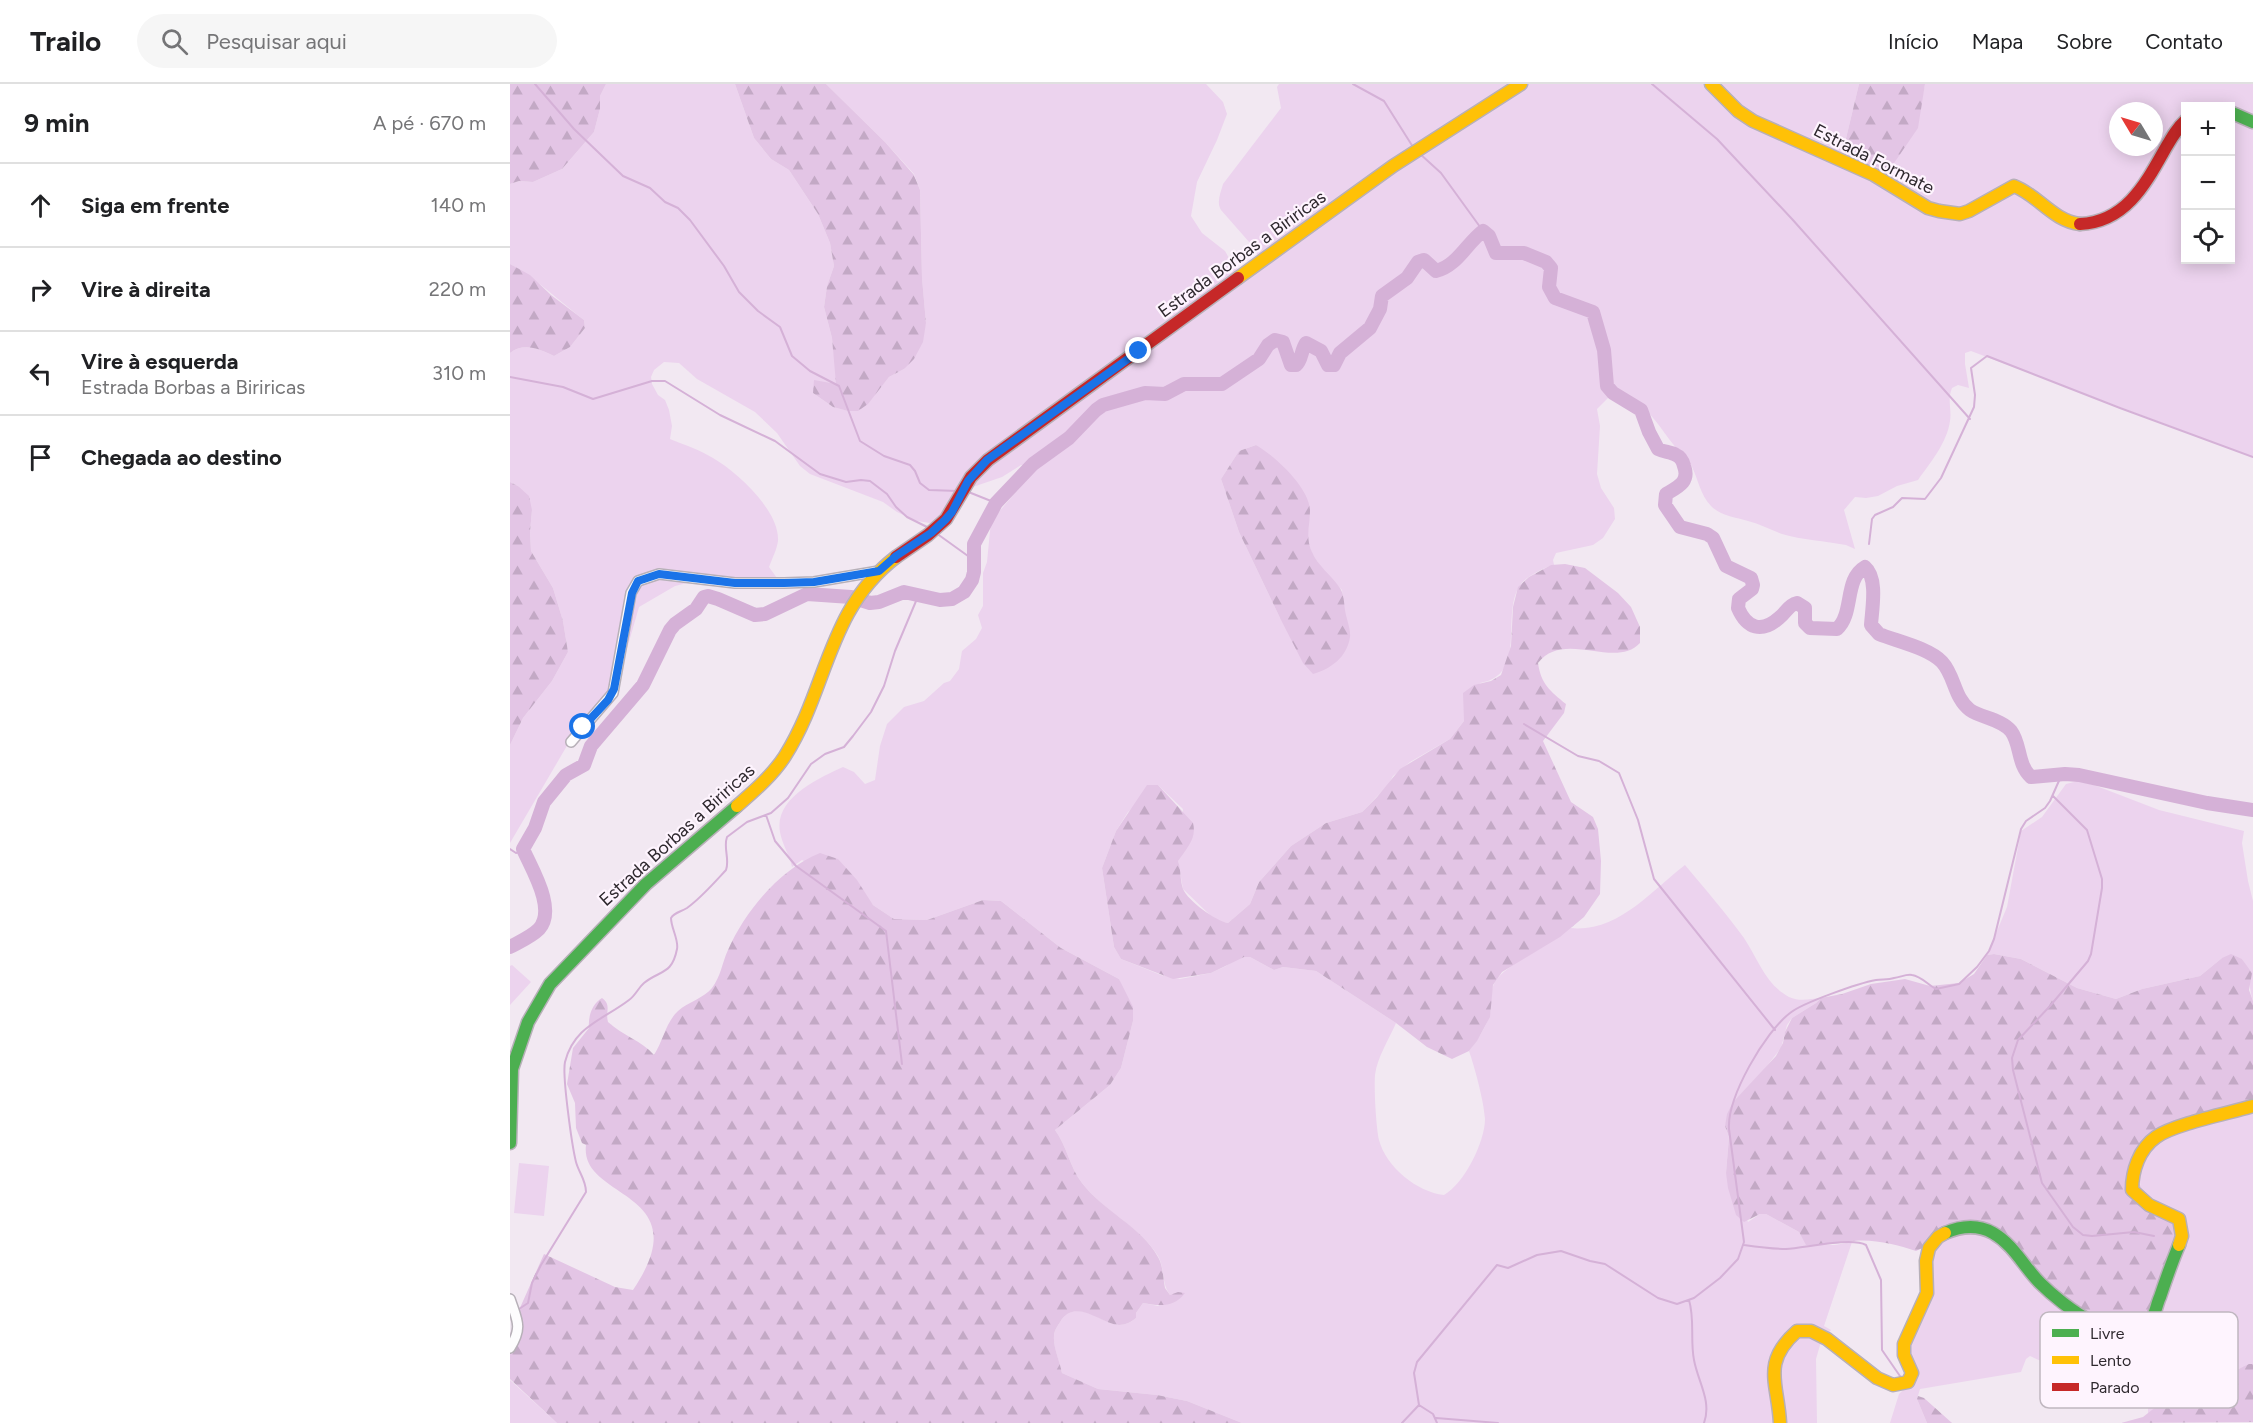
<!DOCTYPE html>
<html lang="pt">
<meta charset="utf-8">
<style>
body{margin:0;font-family:Figtree,sans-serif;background:#f6f6f6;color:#202124}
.controls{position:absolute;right:18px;top:18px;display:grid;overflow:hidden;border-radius:0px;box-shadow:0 3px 15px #0003}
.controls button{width:54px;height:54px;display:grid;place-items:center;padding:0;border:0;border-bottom:2px solid #e0e0e0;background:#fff;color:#202124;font:30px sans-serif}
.compass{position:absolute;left:1599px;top:18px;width:54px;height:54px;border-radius:50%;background:#fff;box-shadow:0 3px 15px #0003;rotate:308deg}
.stop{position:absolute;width:18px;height:18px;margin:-14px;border:4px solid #1a73e8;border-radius:50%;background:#fff}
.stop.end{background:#1a73e8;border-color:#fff;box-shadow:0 2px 6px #0008}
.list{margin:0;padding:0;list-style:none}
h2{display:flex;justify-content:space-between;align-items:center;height:78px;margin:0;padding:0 24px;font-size:26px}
h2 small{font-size:20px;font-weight:400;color:#757577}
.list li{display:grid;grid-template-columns:39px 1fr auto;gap:18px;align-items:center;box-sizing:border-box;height:84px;padding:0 24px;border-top:2px solid #e0e0e0}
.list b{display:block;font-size:22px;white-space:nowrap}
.list p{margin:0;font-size:20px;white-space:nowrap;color:#757577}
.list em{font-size:20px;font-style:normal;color:#757577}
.icon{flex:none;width:33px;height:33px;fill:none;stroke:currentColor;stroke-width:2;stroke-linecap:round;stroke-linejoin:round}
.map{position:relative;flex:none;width:1743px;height:1339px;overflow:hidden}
header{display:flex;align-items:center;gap:36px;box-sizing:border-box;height:84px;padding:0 30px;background:#fff;border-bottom:2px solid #e0e0e0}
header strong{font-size:28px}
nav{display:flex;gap:33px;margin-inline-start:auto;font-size:21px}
.search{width:420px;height:54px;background:#f6f6f6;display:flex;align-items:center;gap:15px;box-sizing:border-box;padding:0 21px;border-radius:33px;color:#757577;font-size:22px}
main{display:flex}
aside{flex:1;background:#fff}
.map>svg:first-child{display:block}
.grass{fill:#ecd3ee;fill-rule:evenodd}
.forest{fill:url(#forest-firs)}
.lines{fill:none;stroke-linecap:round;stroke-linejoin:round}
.stream{stroke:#d5b1d7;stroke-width:2}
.river{stroke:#d5b1d7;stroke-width:14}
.street-casing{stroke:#b7b0b8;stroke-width:12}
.fast-casing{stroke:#b7b0b8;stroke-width:15}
.slow-casing{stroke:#b7b0b8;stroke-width:15}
.jam-casing{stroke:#b7b0b8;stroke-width:15}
.street{stroke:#fdfcfd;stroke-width:9}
.fast{stroke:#4caf50;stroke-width:12}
.slow{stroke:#ffc107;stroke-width:12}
.jam{stroke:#c62828;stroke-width:12}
.route{stroke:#1a73e8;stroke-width:8}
.labels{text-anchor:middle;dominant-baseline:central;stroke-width:4.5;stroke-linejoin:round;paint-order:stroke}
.street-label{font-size:18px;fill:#2f292f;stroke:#fef4fe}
.key{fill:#fef4fe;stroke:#c0b7c0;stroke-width:1.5}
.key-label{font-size:16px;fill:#2f292f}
</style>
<header>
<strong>Trailo</strong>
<div class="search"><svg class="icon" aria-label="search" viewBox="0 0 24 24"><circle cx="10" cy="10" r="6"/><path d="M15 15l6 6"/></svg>Pesquisar aqui</div>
<nav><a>Início</a><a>Mapa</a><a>Sobre</a><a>Contato</a></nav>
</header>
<main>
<aside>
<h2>9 min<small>A pé · 670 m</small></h2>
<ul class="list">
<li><svg class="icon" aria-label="ahead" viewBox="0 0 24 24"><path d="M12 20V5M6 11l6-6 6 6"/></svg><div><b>Siga em frente</b></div><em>140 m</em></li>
<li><svg class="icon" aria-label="right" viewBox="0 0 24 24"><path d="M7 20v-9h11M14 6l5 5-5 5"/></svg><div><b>Vire à direita</b></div><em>220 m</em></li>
<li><svg class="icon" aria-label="left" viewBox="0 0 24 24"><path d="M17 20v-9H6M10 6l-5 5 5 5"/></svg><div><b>Vire à esquerda</b><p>Estrada Borbas a Biriricas</p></div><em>310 m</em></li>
<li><svg class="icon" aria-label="arrive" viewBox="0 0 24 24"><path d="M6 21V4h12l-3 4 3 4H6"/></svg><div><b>Chegada ao destino</b></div></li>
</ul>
</aside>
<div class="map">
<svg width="1743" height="1339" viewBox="0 0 1743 1339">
<defs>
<pattern id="forest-firs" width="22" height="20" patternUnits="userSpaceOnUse" patternTransform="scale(1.5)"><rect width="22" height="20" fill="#e3c5e5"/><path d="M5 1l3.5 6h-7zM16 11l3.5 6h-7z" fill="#c3a9c5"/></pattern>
</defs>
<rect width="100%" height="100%" fill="#f2e8f2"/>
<path class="grass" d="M96,0H225L244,54L261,75L279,86L308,130L320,159L324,182L317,202L314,223L322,254L326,289V301L303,309L323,323L339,327L371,303L379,293L394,285L416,239L412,194L410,106L404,90L375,58L316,0H696L713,18L717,30L707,56L687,98L681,132L692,149L715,167L724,183L733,187L747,177V167L711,126C706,118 711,108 713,100L771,24L767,3L769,0H1349L1333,67L1411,19L1415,0H1743V373L1461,267L1455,269V280L1459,304L1448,301L1442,304C1437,316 1442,326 1440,337C1437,359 1420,379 1408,396L1387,402L1368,412L1356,414L1345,413L1334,426L1345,465L1336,461C1315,457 1292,456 1272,450C1261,446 1250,440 1238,437C1225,433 1211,432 1201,422C1190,411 1188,394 1181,381C1176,373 1168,367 1163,360C1145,337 1134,314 1102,310L1087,325L1090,342L1087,390L1091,404L1104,424L1105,435L1093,454L1083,461L1046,469L1043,476L1044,481C1038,482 1033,485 1027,488C1020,492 1013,496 1009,503C991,532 1018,591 970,599L954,637L940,655L900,678L883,692L879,700L852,728L816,739L781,762L749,798L740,820L718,839L710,838L700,831L673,805L668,777L673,725L648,701L618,728L606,747L592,784L604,863L611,875L651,891L670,895L701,889L716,882L728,874L734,873H740L764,886L773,883L806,887L886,939C879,955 867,974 865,991C864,1006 866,1042 869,1056C876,1083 907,1108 934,1111C954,1100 975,1058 975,1035C974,1018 965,984 959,967C966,958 978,940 980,930C982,920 979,908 985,898C997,878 1040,863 1060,844C1108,849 1141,807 1175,781C1195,805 1216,829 1234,854C1248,875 1256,901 1279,913C1290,918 1300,915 1311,914L1306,919L1282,934L1277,941L1271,964L1253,987L1223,1018L1215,1042L1219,1053L1216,1089L1238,1138L1250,1130H1256L1289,1148L1297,1161H1325L1342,1158L1314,1242L1321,1246L1310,1261L1306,1275L1307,1339H732L677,1317L647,1311L588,1305L552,1289C550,1278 543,1264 544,1252C544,1246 549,1240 552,1235C568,1215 591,1239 609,1241C616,1241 621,1238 626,1234V1229L633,1219L648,1222L664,1210L660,1211C651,1199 655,1184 648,1172C630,1142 593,1127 572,1099C560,1084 557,1062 545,1046L600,1001L611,984L623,937L609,895L551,864L491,817L473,816L417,836L384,835L363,821L355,811L292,776L282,783C280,772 272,760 270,748C264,714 309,694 333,683L344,688L355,700L365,696L370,662L377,640L394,623L414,617L434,599L440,597L449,585L452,567L466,555L472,544L468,531L473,522V489L477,478L481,437L511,402L520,385L519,383L511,381L492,393L457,405L427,436L420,439L407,437L387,428L373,418L300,390L290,382L267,349L245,328L187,295L169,279L154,278L144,286L141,293L142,300L148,311L155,316L159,326L162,342L160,355C175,361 190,366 203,374C227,388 270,427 268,457C267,465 262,475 259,483L272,501L205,502L177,499L165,502L129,523L106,603L63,649L58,660L0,759V661L13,634L42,597L58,568L53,537L43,504L21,467L20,448L22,426L8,402L0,398V269C14,258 29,265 44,272L60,263L75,244L74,236C49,217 27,195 0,180V100L9,97L23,98L52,85L84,48L90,25V12ZM1676,22H1720V176H1676ZM1608,27H1644V63H1608ZM746,361L800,427L797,455L802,469L812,485L832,506L834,523L770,534L729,448L711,395L729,367Z
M1568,697L1584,701L1649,726L1734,747L1732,759L1738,797L1743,817V917C1737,898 1743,891 1732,875L1712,874L1690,892L1632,905L1606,915L1567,904L1511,875L1484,870L1477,871L1497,823L1511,747L1532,733L1556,700Z
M2,881L21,898L0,921V882Z
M1743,1020V1280L1704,1293L1638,1330V1306L1633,1286L1608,1287L1590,1293H1576L1553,1287L1520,1272L1516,1275L1511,1288L1410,1305L1407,1315L1417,1339H1380L1389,1310L1398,1301L1394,1263L1410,1233L1415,1164L1457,1143L1647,1120L1631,1103L1627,1085L1641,1056Z
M9,1079L39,1082L34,1132L4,1129Z
M0,1296L47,1339H0Z"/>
<path class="forest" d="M0,0H96L90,12V25L84,48L52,85L23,98L9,97L0,100Z
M225,0H316L375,58L404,91L410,106L412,194L416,239L413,258L404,275L394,285L379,293L358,320L348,327H338L323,323L303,309L304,296L326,300L322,254L314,223L317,202L324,182L320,159L308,130L279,86L261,75L244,54Z
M1349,0H1415L1408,44L1380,85L1348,79L1333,67Z
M0,180L20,191L41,211L74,236L75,244L60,263L44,272C29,265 14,258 0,269Z
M746,361C765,372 800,404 800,427C800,442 795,453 802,468C808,482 821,491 830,504C834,510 834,519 835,526C836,534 841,545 840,553C837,573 821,585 803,590L793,579L770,534L729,448L711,395L729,367Z
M0,398L8,402L19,412L22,426L20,448L21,467L43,504L53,537L58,568L42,597L13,634L0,661Z
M1055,480L1075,484L1108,509L1121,523L1130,543V559C1105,586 1054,545 1028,579C1031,600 1040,607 1056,620L1054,629L1033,657L1061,718L1083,733L1088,745L1091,777L1090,810L1074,833L1050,853L992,888L983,901L980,933L967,957L959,967L942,975L917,963L886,939L806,887L773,883L764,886L740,873H734L701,889L663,895L611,875L604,863L592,784L606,747L637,701H648L683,739C687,754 677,764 668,777C671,785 670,797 673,805C678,817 706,837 718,839L740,820L749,798L781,762L816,739L852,728L867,713L890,685L940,655L954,637L953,609L964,601L981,597L991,591L1001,562L1003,523L1008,503L1019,493L1041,481Z
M310,769L328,775L347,796L363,821L384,835L417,836L473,816L491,817L551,864L609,895L623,923V937L611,984L600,1001L545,1046C557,1062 560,1084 572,1099C593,1127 631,1142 648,1173C653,1181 653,1194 655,1204L660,1211L668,1208L675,1209C664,1224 649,1222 633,1219L626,1229V1234C621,1238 616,1241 609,1241C591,1240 568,1215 552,1235C549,1240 544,1246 544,1252C543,1263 550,1278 552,1289L588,1305L647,1311L677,1317L732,1339H47L0,1295V1251L5,1235L34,1170L105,1203L123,1206C191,1105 69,1117 76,1061L72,1059L66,1044L65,1019L57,1000L63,964L79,944C78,932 82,920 92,914C102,921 95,928 98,938C112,951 132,957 144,971C153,957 156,938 168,927C178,918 194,914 202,904C211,892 212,879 218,866C235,827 270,785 310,769Z
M1484,870L1511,875L1567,904L1606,915L1632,905L1690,892L1712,874L1721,870L1732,875L1742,889L1739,906L1743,917V1020L1659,1049L1630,1069L1627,1093L1631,1103L1671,1146L1643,1231L1619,1247L1567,1229L1503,1165L1457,1143L1406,1167C1387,1161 1365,1155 1344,1157C1328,1159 1313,1162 1296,1161L1289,1148L1256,1130H1250L1234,1138L1226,1131L1218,1104L1216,1089L1219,1053L1215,1042L1217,1030L1223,1018L1266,972L1273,959L1275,948L1282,934L1306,919L1311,914L1332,910L1361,900L1395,895L1420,902L1449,899L1464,890L1477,871Z
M1739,1280H1743V1338L1611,1339L1633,1333L1665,1308L1680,1301L1720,1289Z
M1408,1312L1414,1314L1442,1339H1417L1407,1315Z"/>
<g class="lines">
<path class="stream" d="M25,0L64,45L113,92L140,104L155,118L168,124L180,136L214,182L229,208L248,227L270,243L282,272L300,287L329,302L350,357L374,372L400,381L405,387L410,399L419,406L448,407
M843,0L874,17L903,63
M1142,0L1207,55L1282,135L1460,335
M909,69L931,89L973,147
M0,293L53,303L83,315L142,297H155L210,331L265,357L310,390L336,398L351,396L360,397L377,410L386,423L397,433L419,444
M456,407L486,419
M426,449L458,472L464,468
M1359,460L1362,435L1365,431L1383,423L1392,414L1415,415L1431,394L1464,323L1465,311L1461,284L1477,272L1610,324L1743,373
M1014,640L1068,672L1089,677L1109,689L1128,736L1144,795L1265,946
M1543,712L1577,746L1592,795V804L1581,870L1578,877L1540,922L1508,956L1502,974L1503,986L1532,1099L1563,1143L1573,1151L1582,1152L1624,1148L1644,1152
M256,731L265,757L286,782L376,847L392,980
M0,765L6,769L13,767
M1234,1161C1248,1163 1262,1165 1276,1165C1295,1164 1341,1153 1356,1161L1371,1196L1372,1266L1392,1295
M1179,1216C1185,1236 1180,1256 1184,1276C1188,1298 1202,1317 1194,1339
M6,1227L18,1219L22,1199L31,1181L76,1108C76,1096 69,1089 66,1078C62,1062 52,991 55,978C64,942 93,936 119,916C126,911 128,904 134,899C150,886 162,891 167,865C169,856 161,844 161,834C165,828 171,828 177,824C191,814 204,799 216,786C220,775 213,764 217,753L237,738L261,729L278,714L301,680L315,670L334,663L343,652L361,628L374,602L385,567L409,510
M909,1321L904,1289L907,1278L987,1181L998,1184L1027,1171L1051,1167L1080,1177L1095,1180L1148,1214L1167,1220L1184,1214L1210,1194L1228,1175L1234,1158L1219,1045C1217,1013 1255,948 1280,929C1292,919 1349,899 1366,896C1372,895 1378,896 1384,894C1391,893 1396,890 1402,891C1411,892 1418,901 1426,905L1449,900L1467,883L1479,867L1484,855L1511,745L1516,737L1535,724L1540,717L1552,690
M909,1321L923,1330L927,1339
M926,1334L988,1339
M892,1339L909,1321"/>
<path class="river" d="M0,863C9,858 21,853 29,845C47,825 21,784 13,765L25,744L34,718L56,691L74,681L81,662L133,601L160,546L165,540L186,525L194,513L198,512L208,515L245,531L255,530L297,510L341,513L360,519L369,518L394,508L430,516L442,515L454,508L462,496L464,488V460L486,419L523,380L559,354L586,326L593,321L635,309L655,310L674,300H712L749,275L758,261L765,256L773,258L781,281H786C792,276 791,266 796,259L811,267L818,281H824L830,269L860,244L870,225L872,212L897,194L908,178L914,176L926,187C947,182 957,159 973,147L979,152L986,169H1014L1036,178L1041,184L1039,203L1045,214L1083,228L1094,266L1097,302L1103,309L1131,326L1139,348L1148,365C1154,368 1161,368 1166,371C1171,373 1173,378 1174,382C1180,398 1168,403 1156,410L1155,421L1170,443L1197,450L1203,454L1216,482L1241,494L1243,501L1242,505L1229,515L1228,524C1237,545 1252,549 1269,534C1276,529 1278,521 1287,519L1295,524V539L1300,544L1327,545C1344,530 1334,495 1355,483C1368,494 1362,525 1361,541L1369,550C1386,557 1419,564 1432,578C1445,592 1444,614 1460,626C1472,634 1491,635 1501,647C1511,660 1507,680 1521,693L1555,690L1569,691L1697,719L1743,726"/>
<g class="street-casing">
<path id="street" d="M61,658L103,609L121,509L128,497L149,490L225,499H274L304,498L369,487
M0,1215C7,1236 13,1243 0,1264"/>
</g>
<g class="fast-casing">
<path id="fast" d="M1720,28L1743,38
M0,1059L2,985L18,938L40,900L136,800L227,722
M1435,1149C1451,1142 1467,1140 1483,1149C1504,1161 1514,1183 1530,1199C1550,1219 1618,1275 1642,1234C1646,1228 1647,1219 1650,1213C1656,1195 1662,1178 1669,1161"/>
</g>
<g class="slow-casing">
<path id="slow" d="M1201,0L1228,27L1243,37L1364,91L1418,124L1429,127L1450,130L1459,127L1504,102C1528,111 1543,137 1570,140
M728,194L883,82L1011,0
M227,722C244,707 262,692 275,672C318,604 317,526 386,473
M1669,1161L1672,1152L1669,1135L1639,1121L1622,1106C1622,1087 1629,1065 1646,1053C1664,1040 1720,1029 1743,1022
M1270,1339C1268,1299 1251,1279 1287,1247H1301L1317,1255L1367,1294L1383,1301L1398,1298L1402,1289L1394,1271V1260L1417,1209L1416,1177L1419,1164L1428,1153L1435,1149"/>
</g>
<g class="jam-casing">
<path id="jam" d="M1570,140C1615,138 1635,101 1654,67C1661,55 1666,45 1676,36
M386,473L418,451L436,435L461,393L478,376L728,194"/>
</g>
<use href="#street" class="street"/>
<use href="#fast" class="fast"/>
<use href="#slow" class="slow"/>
<use href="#jam" class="jam"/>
</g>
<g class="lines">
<path class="route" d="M73,643L98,616L104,605L122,509L128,497L149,490L225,499H274L304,498L369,487L386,472L421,449L435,436L442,428L458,397L477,376L629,267"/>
</g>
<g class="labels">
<g class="street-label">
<text transform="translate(1364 75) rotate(27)">Estrada Formate</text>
<text transform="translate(732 170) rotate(-36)">Estrada Borbas a Biriricas</text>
<text transform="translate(167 751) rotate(-42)">Estrada Borbas a Biriricas</text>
</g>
</g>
<rect x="1530" y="1228" width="198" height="96" rx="9" class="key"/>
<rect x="1542" y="1245" width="27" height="8" fill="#4caf50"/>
<rect x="1542" y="1272" width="27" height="8" fill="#ffc107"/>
<rect x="1542" y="1299" width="27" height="8" fill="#c62828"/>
<g class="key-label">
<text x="1580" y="1255">Livre</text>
<text x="1580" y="1282">Lento</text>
<text x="1580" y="1309">Parado</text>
</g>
</svg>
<div class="controls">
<button>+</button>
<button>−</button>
<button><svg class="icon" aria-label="locate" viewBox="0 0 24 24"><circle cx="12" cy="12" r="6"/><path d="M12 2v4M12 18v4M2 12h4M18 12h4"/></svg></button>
</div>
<svg class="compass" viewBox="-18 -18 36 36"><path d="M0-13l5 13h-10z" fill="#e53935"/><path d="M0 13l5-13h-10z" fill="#757577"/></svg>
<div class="stop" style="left:73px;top:643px"></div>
<div class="stop end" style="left:629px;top:267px"></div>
</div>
</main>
